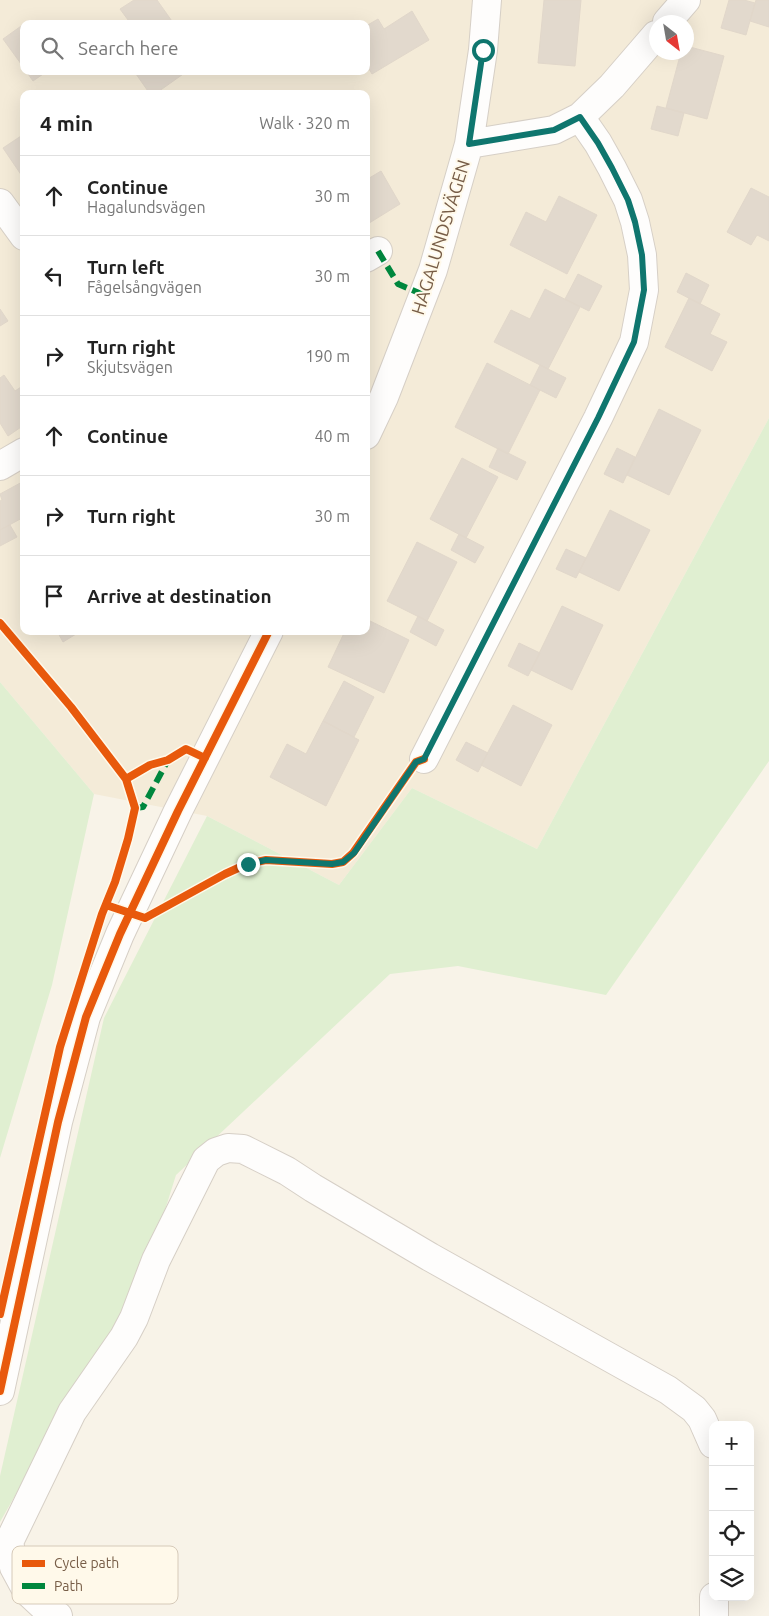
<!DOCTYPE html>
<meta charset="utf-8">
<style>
body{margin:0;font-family:Ubuntu,sans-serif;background:#f6f6f6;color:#222}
.controls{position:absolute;right:15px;bottom:15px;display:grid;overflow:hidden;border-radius:10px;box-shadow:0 5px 20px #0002}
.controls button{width:45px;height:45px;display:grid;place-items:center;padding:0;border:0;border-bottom:1px solid #e0e0e0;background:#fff;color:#222;font:25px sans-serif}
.compass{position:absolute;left:649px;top:15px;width:45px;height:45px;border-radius:50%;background:#fff;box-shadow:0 5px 20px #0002;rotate:149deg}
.stop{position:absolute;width:15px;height:15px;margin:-11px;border:4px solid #0f766e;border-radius:50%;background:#fff}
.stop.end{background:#0f766e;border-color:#fff;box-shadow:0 1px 5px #0008}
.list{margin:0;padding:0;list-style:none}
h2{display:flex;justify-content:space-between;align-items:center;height:65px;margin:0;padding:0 20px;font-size:21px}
h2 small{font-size:16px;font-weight:400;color:#767676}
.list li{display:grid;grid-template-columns:32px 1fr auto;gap:15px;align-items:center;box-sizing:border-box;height:80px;padding:0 20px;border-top:1px solid #e0e0e0}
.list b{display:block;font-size:19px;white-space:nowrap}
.list p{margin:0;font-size:16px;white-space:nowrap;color:#767676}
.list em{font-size:16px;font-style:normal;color:#767676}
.icon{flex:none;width:28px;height:28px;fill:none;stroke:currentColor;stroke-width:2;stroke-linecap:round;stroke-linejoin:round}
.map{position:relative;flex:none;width:769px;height:1616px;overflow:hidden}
.search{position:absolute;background:#fff;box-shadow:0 5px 20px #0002;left:20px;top:20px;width:350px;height:55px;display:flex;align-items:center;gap:12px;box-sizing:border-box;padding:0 18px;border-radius:10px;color:#767676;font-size:19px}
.panel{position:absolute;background:#fff;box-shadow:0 5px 20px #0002;left:20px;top:90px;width:350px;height:545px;border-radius:10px}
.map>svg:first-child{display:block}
.residential{fill:#f4ebd8;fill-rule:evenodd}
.green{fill:#e0efd1}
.building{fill:#e2d9cd;stroke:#e1d7ca}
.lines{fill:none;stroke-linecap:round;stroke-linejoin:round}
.minor-casing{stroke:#d6cfc6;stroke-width:30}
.minor{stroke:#fefdfc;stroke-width:28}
.quiet{stroke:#00873e;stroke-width:6;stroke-dasharray:12 6;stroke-linecap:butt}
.cycleway-casing{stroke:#fff9ea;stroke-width:11}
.cycleway{stroke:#e8590c;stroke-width:8}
.route{stroke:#0f766e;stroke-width:6}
.labels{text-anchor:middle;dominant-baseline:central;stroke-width:4;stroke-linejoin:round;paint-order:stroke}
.street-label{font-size:18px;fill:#775d47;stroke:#fff9ea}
.key{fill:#fff9ea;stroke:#d6cab9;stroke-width:1}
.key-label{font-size:14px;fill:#775d47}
</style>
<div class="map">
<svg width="769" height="1616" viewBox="0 0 769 1616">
<rect width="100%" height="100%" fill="#f8f3e8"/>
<path class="residential" d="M0,0H769V418L537,849L412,788L339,885L207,816L94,794L0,682ZM656,22H686V52H656ZM24,24H366V71H24ZM24,94H366V631H24Z"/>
<path class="green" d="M769,418V761L606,995L458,966L390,974L176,1175L131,1318L53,1429L0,1522V1476L104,1018L207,816L339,885L412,788L537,849Z
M0,682L94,794L52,985L0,1158Z"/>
<path class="building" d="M134,0H157L174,24H131L120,9Z
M544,0H581L575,66L538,63Z
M729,0H744L755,3L746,35L721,28Z
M756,0H769V27L750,21Z
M412,11L429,40L372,74L366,64V26L378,19L384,29Z
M24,24V68L3,39Z
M686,46L724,56L707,119L666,108L681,52H686Z
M26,71H45L46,72L33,81Z
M140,71H185L186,72L155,94H150L136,74Z
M657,106L684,113L678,136L651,129Z
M24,134V179L3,148Z
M381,171L400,204L366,225V180Z
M751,188L769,197V241L757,235L751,245L727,232Z
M559,196L597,215L567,274L510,245L526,212L546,222Z
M686,273L709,285L700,304L677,292Z
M578,274L602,286L589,311L565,299Z
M545,289L580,307L548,369L494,342L511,310L530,319Z
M689,298L720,314L710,334L727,342L712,371L665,347Z
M0,309L8,321L0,326Z
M487,363L540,390L508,454L455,427Z
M540,365L566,378L556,398L530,385Z
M4,375L15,391L24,385V425L8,436L0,423V378Z
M659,409L701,430L669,495L627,475Z
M498,448L526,462L517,480L489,467Z
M617,448L635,457L623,483L604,474Z
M462,458L498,477L466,538L430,519Z
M24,481V517L0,530V501L2,500L0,494Z
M610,510L650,530L619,591L579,572Z
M10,525L17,537L0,546V530Z
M459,534L484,547L475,563L451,550Z
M417,542L457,562L427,621L387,601Z
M566,549L586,558L576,578L556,569Z
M562,606L603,625L572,690L531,670Z
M418,616L444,630L436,646L410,632Z
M366,619L409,640L384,693L328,667L345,631H366Z
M57,631H81L63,642Z
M519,643L540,653L528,676L508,666Z
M344,681L374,697L354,737L323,721Z
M513,705L552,725L521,786L481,765Z
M323,721L359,740L326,806L270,777L287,744L306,754Z
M466,742L488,753L478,772L456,760Z"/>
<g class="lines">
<g class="minor-casing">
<path id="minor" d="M667,22L686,0
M469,144L554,130L580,117L612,86L656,35
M0,203L24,236
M366,258L378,251
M366,435L384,397L433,270L469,144L483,50L487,0
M0,466L24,452
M424,759L598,418L634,342L644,290L642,255L635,222L628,200L612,168L598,143L580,117
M0,1391L58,1122L86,1017L120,934L178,811L269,631
M714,1597V1616
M58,1616L43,1606L27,1591L14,1567L9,1542L72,1412L124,1337L134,1318L156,1260L206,1160L216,1152L228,1148L243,1149L287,1171L313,1188L430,1257L668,1390L694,1409L702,1419L713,1444"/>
</g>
<use href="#minor" class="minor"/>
<path class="quiet" d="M378,251L398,284L424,295
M135,808L143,807L168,760"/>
<g class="cycleway-casing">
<path id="cycleway" d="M0,623L71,707L126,779L135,808L128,839L115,882L102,914L60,1047L0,1314
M126,779L150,765L168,760L186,749L205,758
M106,905L145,918L225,874L247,864L266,860L332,864L343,862L353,853L416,762L424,759
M0,1391L58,1122L86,1017L120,934L178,811L269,631"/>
</g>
<use href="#cycleway" class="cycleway"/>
</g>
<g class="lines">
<path class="route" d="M248,864L266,860L332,864L343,862L354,853L416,762L424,759L598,418L634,342L644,290L642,255L635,222L628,200L612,168L598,143L580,117L554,130L469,144L483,50"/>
</g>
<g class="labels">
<g class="street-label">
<text transform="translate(440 237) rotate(-73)">HAGALUNDSVÄGEN</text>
</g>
</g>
<rect x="12" y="1546" width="166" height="58" rx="8" class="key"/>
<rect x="22" y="1560" width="23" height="7" fill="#e8590c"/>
<rect x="22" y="1583" width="23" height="6" fill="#00873e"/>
<g class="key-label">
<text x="54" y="1568">Cycle path</text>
<text x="54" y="1591">Path</text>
</g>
</svg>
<div class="controls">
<button>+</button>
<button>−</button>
<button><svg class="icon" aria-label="locate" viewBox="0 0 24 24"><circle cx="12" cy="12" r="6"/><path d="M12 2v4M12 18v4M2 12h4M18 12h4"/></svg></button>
<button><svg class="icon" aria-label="layers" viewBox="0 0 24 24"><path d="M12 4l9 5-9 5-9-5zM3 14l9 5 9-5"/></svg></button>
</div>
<svg class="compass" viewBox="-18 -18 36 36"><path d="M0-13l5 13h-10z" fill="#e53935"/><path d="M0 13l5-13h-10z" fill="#767676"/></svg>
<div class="stop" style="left:483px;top:50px"></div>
<div class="stop end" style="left:248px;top:864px"></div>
<div class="search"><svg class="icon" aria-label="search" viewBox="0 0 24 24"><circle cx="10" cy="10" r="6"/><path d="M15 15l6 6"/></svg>Search here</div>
<section class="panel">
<h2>4 min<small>Walk · 320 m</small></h2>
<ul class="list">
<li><svg class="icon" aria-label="ahead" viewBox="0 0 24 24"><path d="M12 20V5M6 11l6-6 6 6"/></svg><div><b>Continue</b><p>Hagalundsvägen</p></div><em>30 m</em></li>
<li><svg class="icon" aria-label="left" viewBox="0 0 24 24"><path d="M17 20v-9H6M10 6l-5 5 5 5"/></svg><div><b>Turn left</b><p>Fågelsångvägen</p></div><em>30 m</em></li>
<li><svg class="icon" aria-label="right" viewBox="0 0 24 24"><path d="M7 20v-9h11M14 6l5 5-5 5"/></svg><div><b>Turn right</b><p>Skjutsvägen</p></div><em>190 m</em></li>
<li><svg class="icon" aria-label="ahead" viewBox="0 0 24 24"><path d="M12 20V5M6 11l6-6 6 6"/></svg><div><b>Continue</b></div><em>40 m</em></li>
<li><svg class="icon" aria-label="right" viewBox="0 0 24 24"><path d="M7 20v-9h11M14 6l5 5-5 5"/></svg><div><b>Turn right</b></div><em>30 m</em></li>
<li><svg class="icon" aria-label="arrive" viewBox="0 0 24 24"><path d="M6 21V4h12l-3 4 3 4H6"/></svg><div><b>Arrive at destination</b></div></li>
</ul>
</section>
</div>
